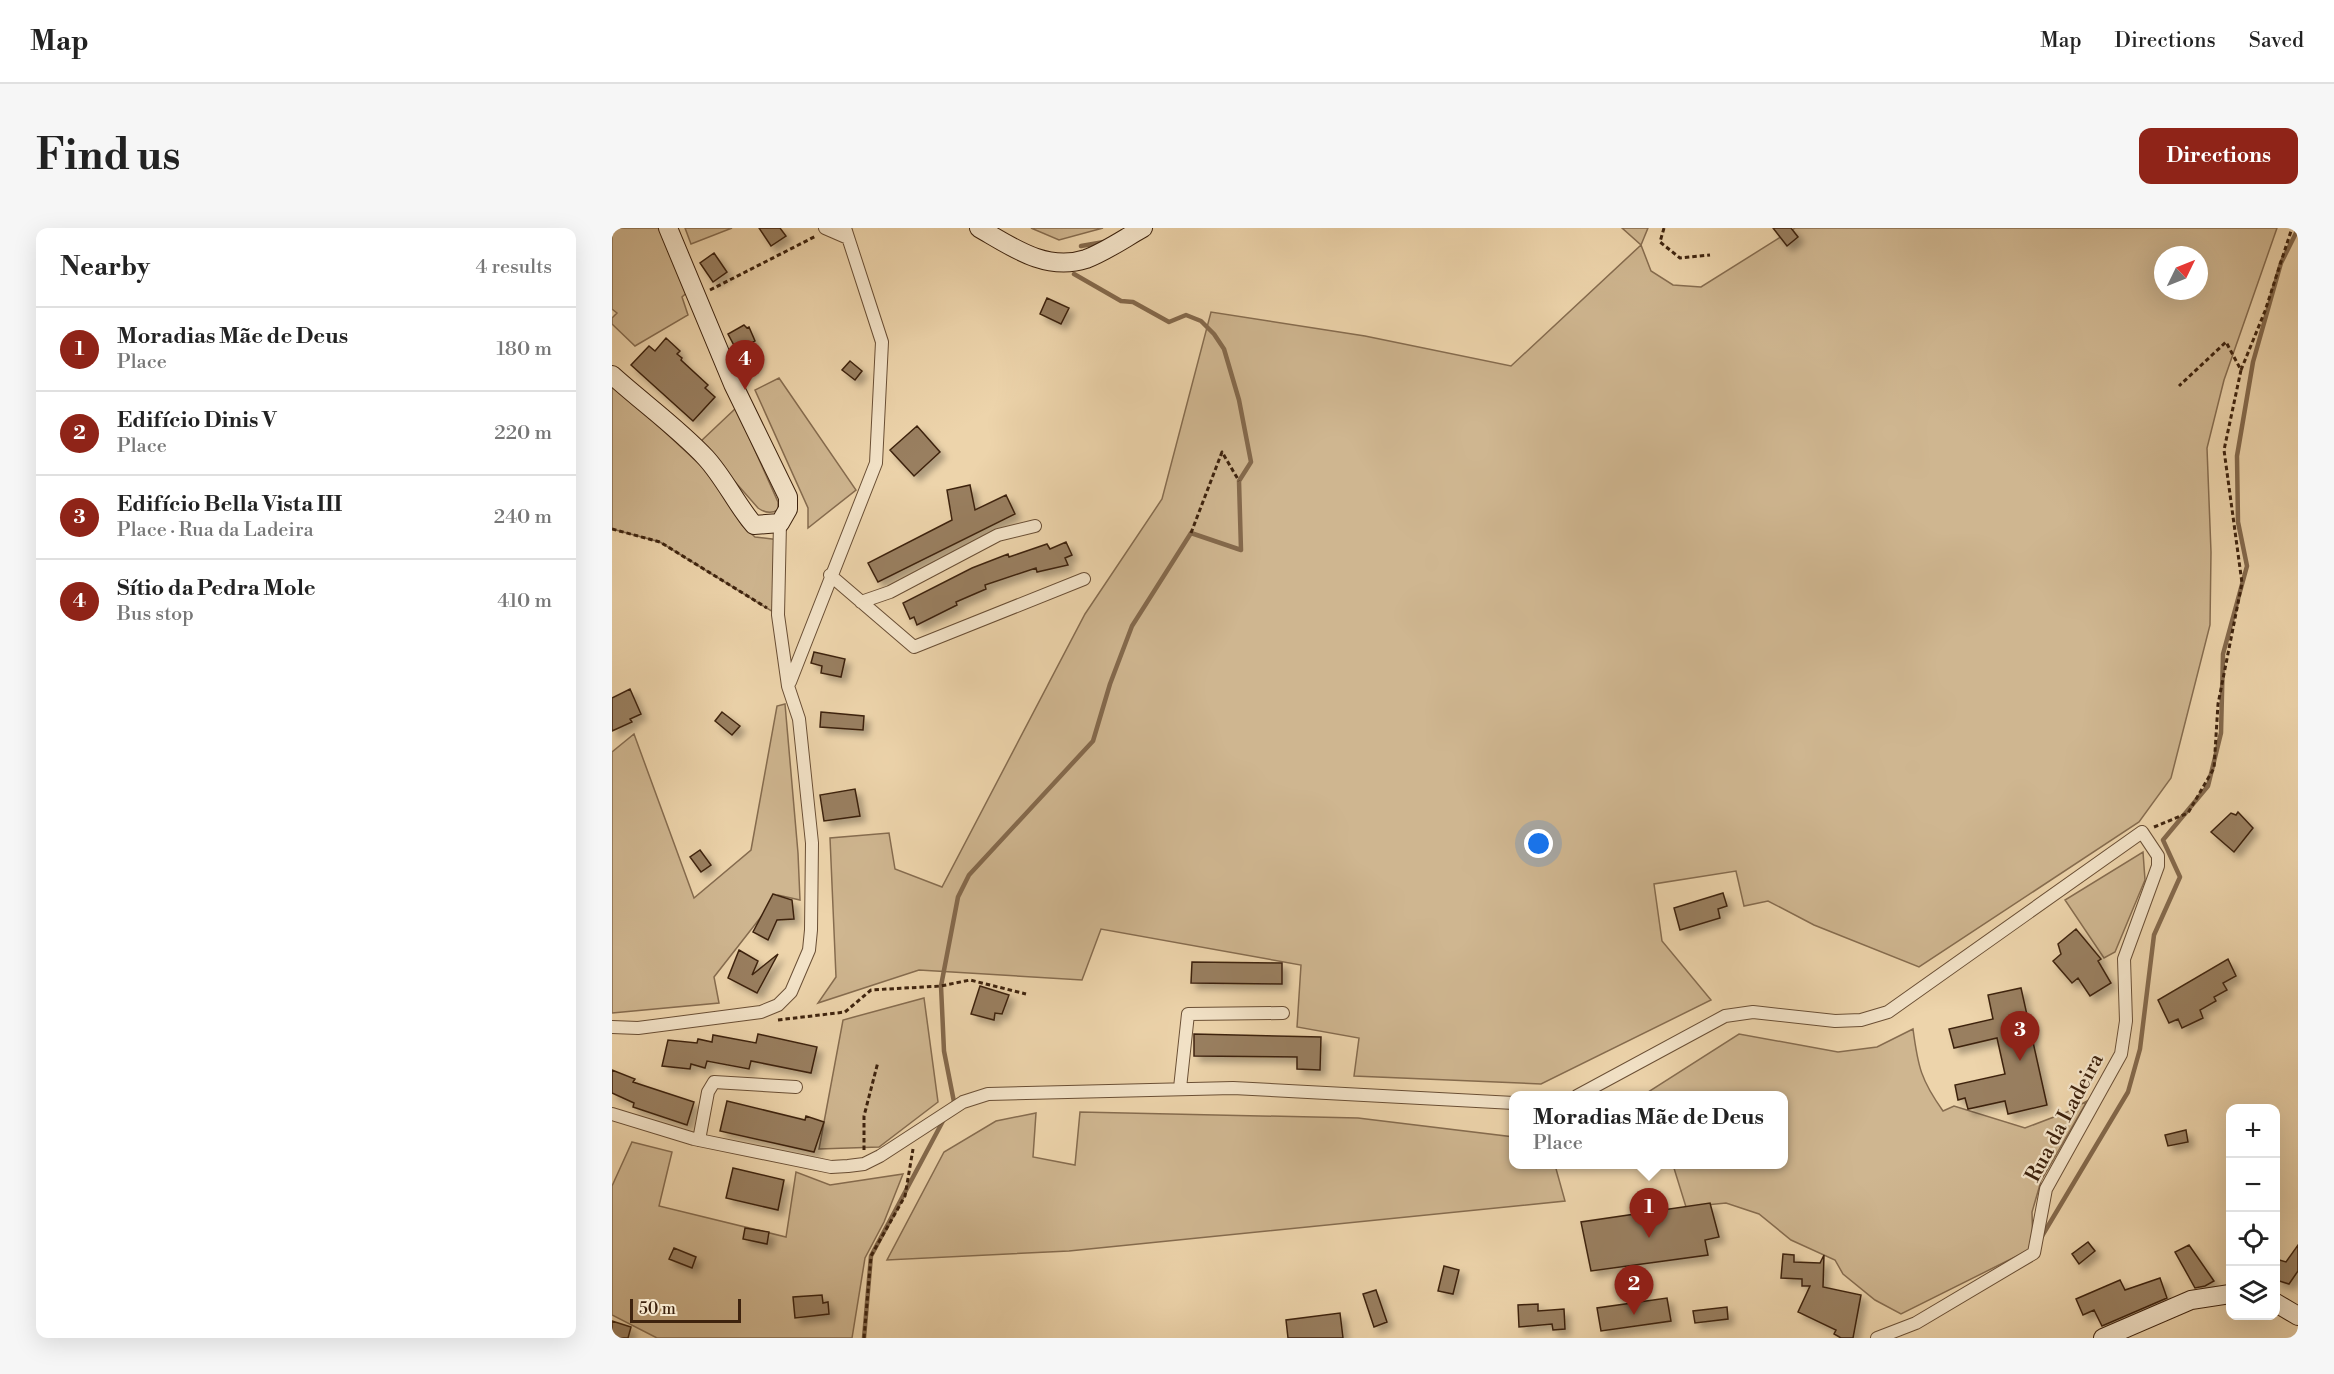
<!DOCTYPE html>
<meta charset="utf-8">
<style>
body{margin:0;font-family:"Libre Bodoni",serif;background:#f6f6f6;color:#222}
.controls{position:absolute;right:18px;bottom:18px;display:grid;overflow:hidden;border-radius:12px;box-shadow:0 6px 24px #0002}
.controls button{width:54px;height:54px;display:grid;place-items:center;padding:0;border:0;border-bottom:2px solid #e0e0e0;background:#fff;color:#222;font:30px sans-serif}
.compass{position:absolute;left:1542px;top:18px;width:54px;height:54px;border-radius:50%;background:#fff;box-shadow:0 6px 24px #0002;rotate:47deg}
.scale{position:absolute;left:18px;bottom:15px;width:111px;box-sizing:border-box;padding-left:6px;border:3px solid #3e230e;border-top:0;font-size:16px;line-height:21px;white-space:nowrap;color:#3e230e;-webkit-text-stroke:4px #f3e3c8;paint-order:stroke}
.you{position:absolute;left:927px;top:616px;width:21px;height:21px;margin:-15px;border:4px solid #fff;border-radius:50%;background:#1a73e8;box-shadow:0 0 0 9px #1a73e833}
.badge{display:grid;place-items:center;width:39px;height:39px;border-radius:50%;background:#8f2418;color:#fff;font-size:20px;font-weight:700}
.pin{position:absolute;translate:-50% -50px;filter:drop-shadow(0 2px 3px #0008)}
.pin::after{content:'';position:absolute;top:32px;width:21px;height:18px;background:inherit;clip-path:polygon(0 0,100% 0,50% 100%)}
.popup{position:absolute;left:897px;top:863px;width:279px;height:78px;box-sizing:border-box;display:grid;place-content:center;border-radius:12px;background:#fff;filter:drop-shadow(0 2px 4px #0005);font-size:20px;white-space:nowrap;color:#767676}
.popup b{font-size:22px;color:#222}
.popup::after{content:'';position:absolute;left:50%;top:100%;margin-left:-12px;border:12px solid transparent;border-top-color:#fff}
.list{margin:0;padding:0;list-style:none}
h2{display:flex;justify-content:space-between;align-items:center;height:78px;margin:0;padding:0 24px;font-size:26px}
h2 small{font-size:20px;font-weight:400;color:#767676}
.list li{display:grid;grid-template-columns:39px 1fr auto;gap:18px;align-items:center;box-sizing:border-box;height:84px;padding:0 24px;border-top:2px solid #e0e0e0}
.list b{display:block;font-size:22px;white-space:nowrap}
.list p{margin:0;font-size:20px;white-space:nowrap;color:#767676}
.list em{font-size:20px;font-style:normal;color:#767676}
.icon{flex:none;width:33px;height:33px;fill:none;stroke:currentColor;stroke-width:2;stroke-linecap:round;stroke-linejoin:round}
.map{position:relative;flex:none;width:1686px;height:1110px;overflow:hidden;border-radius:12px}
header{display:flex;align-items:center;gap:36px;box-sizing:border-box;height:84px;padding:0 30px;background:#fff;border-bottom:2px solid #e0e0e0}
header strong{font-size:28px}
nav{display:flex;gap:33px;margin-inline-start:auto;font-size:21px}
.intro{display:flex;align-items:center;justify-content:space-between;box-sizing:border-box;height:144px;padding:0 36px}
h1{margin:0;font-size:42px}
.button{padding:15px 27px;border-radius:12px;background:#8f2418;color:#fff;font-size:21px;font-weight:700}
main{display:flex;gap:36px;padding:0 36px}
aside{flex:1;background:#fff;border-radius:12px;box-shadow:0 6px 24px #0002}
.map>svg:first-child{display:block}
.green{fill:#cfb690;stroke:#866c4f;stroke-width:1.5;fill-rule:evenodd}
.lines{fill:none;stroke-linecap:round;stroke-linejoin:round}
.stream{stroke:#84694c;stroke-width:4.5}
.building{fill:#997f60;stroke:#3e230e;stroke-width:1.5;filter:url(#shadow)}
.minor-casing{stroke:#6a4f35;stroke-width:14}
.secondary-casing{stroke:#3e230e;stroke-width:20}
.path{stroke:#3e230e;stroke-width:3;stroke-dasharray:4.5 3;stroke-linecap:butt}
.minor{stroke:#f3e3c8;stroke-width:12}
.secondary{stroke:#f3e3c8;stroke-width:18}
.labels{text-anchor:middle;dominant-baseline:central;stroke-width:4.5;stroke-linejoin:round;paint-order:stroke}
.street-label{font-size:21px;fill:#3e230e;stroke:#f3e3c8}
</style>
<header>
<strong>Map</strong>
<nav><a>Map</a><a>Directions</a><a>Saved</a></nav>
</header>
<div class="intro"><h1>Find us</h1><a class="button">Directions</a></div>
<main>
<aside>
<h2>Nearby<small>4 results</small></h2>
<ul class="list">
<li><span class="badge">1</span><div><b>Moradias Mãe de Deus</b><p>Place</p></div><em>180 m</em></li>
<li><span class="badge">2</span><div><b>Edifício Dinis V</b><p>Place</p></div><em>220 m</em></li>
<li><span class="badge">3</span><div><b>Edifício Bella Vista III</b><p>Place · Rua da Ladeira</p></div><em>240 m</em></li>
<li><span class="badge">4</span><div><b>Sítio da Pedra Mole</b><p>Bus stop</p></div><em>410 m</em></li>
</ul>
</aside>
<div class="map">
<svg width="1686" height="1110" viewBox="0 0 1686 1110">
<defs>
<filter id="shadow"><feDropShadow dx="5.5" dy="5.5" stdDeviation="3" flood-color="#0004"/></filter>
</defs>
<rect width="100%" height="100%" fill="#edd4ab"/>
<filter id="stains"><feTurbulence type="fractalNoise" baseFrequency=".00333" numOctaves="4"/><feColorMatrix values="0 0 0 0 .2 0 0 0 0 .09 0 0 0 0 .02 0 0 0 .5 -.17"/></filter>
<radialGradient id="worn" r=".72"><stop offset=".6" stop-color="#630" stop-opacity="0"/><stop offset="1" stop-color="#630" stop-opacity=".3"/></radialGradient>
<path class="green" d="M0,0H52L79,61L70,69L76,87L23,118L0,96V90L5,85L0,81Z
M73,0H120L79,16Z
M419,0H491L447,12Z
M1010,0H1036L1029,17L1039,43L1061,57L1089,59L1183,0H1665L1612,152L1595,220L1599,324L1598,397L1559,550L1527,594L1307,739L1202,697L1156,673L1132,678L1124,643L1042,656L1050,713L1099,772L929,856L742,848L747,810L685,799L689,737L489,701L470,752L307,742L206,775L224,749L218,610L277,605L283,641L330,659L473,386L550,271L599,84L753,108L899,138L1029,17ZM1551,27H1587V63H1551Z
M167,150L244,262L196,300V280L143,162Z
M0,155L97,245L130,297L143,309L168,312L166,387L48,314L0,301Z
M124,180L166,274V282C159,286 153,285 146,280L88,214Z
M173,476L186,625L188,672L166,667L102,749L107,775L0,785V524L22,506L82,670L139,622L165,478Z
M1531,624L1533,652L1503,724L1492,730L1453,672Z
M312,770L326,874L267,919L207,921L231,792Z
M1301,801C1306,839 1309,852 1331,883L1342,878L1413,900L1455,884L1475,873L1429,953L1420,984L1421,1020L1289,1086L1263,1072L1231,1046L1223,1032L1179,1012L1147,986L1114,975L1074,979L1061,937L1172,936V868H1037L1036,864L1127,806L1226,824L1265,819Z
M468,884L746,890L902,909V936L943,937L953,973L457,1023L275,1032L332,924L384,893L424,885L421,929L463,937Z
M20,914L60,924L47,978L174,1009L184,944L218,957L291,946L272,994L253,1030L240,1110H45L0,1087V958Z"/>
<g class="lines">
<path class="stream" d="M469,18L492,14
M339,879L342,874L332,823L329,758L346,669L357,647L481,513L498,456L520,398L579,305L629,322L627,253L639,234L627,172L612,121L602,106L589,93L574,87L557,94L521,74L509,73L462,46
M1430,1008L1516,864L1528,821L1542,707L1568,649L1551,612L1596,558L1609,505L1611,426L1635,338L1626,294L1625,228L1641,134L1669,35L1686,1
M252,1110L259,1028L332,891"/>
</g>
<path class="building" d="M147,0H168L174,8L159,18Z
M1161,0H1179L1186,9L1175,18Z
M102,25L115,44L101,54L88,35Z
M435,70L457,80L449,96L428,86Z
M132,97L135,100L137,99L143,113L125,123L116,106Z
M54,110L68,123L65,126L70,130L69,132L96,157L93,160L103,169L81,193L19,137L37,118L43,123Z
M238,133L250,143L243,152L230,142Z
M305,198L328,224L302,248L278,222Z
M358,257L363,282L394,267L403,286L266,354L256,335L340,292L335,262Z
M454,314L460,327L453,330L456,337L425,344L424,340L373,357L374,361L344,374L345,377L305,397L302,389L298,391L291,375L360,340L396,326L397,329L435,316L438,321Z
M202,424L233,431L229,449L209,445L210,438L199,435Z
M18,461L29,486L18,491L20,494L0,503V470Z
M110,484L128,498L120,507L103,493Z
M209,484L252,488L251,502L208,499Z
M243,561L248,588L212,593L208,567Z
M1626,584L1641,600L1622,624L1599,604L1619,585L1624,587Z
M88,622L99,637L89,644L78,629Z
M1111,665L1115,678L1106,681L1108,690L1068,702L1062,680Z
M161,666L180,672L182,691L165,692L156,712L141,704Z
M1464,701L1489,731L1486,733L1499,755L1478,768L1466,750L1460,755L1441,733L1449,726L1446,716Z
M127,722L146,733L140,747L166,726L145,765L116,750Z
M1616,731L1624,748L1611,755L1615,762L1602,769L1604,773L1588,782L1591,790L1570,800L1566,791L1557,795L1546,772Z
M580,734L670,735V756L579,755Z
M368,758L397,767L390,786L383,785L382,792L359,786Z
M1409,760L1435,877L1396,886L1393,873L1356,881L1353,870L1346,872L1343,857L1393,846L1385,810L1342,820L1337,801L1381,791L1376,767Z
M146,806L205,819L199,845L139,833L137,841L95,833L93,840L79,836L78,841L50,838L56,812L85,815L86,811L100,814L101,807L144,815Z
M582,806L709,809L708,842L685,841V829L582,828Z
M0,842L23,851L21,854L82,874L75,897L21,879L22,875L0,865Z
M115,873L193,892L194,888L212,894L202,924L108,903Z
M1574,902L1576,914L1556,918L1553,907Z
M121,940L172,952L166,982L114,970Z
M1098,975L1107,1009L1093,1012L1096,1027L979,1043L969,994Z
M133,1000L157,1004L155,1016L131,1011Z
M1476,1014L1483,1023L1467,1036L1460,1026Z
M1577,1017L1602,1053L1593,1058L1583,1060L1563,1024Z
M1686,1017V1043L1677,1056L1664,1052V1031L1674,1034Z
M62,1020L84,1029L80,1040L57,1031Z
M1171,1026L1182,1027V1034L1208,1035L1212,1027L1211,1059L1249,1067L1241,1110H1229L1222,1106L1224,1102L1186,1084L1198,1058H1190V1051L1169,1050Z
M832,1038L847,1042L841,1066L826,1063Z
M1548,1050L1555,1070L1490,1098L1482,1082L1471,1087L1464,1071L1508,1052L1513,1062Z
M764,1062L775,1094L762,1099L751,1066Z
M210,1067L211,1075L216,1074L217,1086L183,1090L181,1069Z
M1055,1070L1059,1093L989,1103L985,1080Z
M926,1076V1083L952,1081L953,1101L941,1102L940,1096L907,1099L906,1077Z
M1115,1079L1116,1091L1083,1095L1081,1083Z
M728,1085L731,1110H676L674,1092Z
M0,1093L19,1099L16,1110H0Z"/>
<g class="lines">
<g class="minor-casing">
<path id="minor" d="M213,0L236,10
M218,347L302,419L472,351
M249,374L278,364L386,307L423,298
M178,454L264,235L270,114L233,0
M0,799L26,800L149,784L166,777L179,764L197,722L199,702L200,615L187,491L176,458L166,387L168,295
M568,860L576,786L671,785
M965,868L1113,788L1141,784L1223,793L1249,792L1276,784L1530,604L1546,628V638L1512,731L1514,793L1509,826L1434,961L1422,1025L1304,1095L1265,1110
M0,886L82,911L219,939L236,938L252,936L268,928L351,874L376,866L621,860L902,875
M87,912L96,864L102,854L184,859"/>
</g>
<g class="secondary-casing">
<path id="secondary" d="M367,0C400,19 434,44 474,31C493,24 513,10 531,0
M0,147C31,175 66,200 94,230C113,251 124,276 142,297L168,295L176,281V269L121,156L56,0
M1664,1075L1686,1088
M1491,1110L1579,1072L1618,1066"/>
</g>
<path class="path" d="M1052,0L1048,14L1068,30L1098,27
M98,62L204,8
M1629,142L1653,83L1680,0
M0,301L48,314L155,380
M579,305L610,224L627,253
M1542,599L1576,585L1602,540L1606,476L1630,355L1612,222L1629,142L1614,114L1567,158
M166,792L233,784L259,762L329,758L358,752L414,766
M252,922V888L266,834
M252,1110L259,1028L293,968L301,921"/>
<use href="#minor" class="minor"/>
<use href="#secondary" class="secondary"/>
</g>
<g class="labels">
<g class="street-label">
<text transform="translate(1453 890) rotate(-62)">Rua da Ladeira</text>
</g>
</g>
<rect width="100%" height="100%" filter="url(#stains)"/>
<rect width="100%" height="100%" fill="url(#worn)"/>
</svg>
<div class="controls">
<button>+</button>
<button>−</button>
<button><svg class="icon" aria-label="locate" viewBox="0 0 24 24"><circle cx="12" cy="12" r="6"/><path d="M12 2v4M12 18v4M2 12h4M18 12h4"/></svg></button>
<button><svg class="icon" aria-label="layers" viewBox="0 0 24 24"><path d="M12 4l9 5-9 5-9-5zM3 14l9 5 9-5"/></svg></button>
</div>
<svg class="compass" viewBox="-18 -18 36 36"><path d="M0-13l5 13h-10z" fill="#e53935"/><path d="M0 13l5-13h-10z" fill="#767676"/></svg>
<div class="scale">50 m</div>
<div class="you"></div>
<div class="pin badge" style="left:1037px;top:1010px">1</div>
<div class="popup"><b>Moradias Mãe de Deus</b>Place</div>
<div class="pin badge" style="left:1022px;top:1087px">2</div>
<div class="pin badge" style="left:1408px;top:833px">3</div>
<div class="pin badge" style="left:133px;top:162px">4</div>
</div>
</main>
